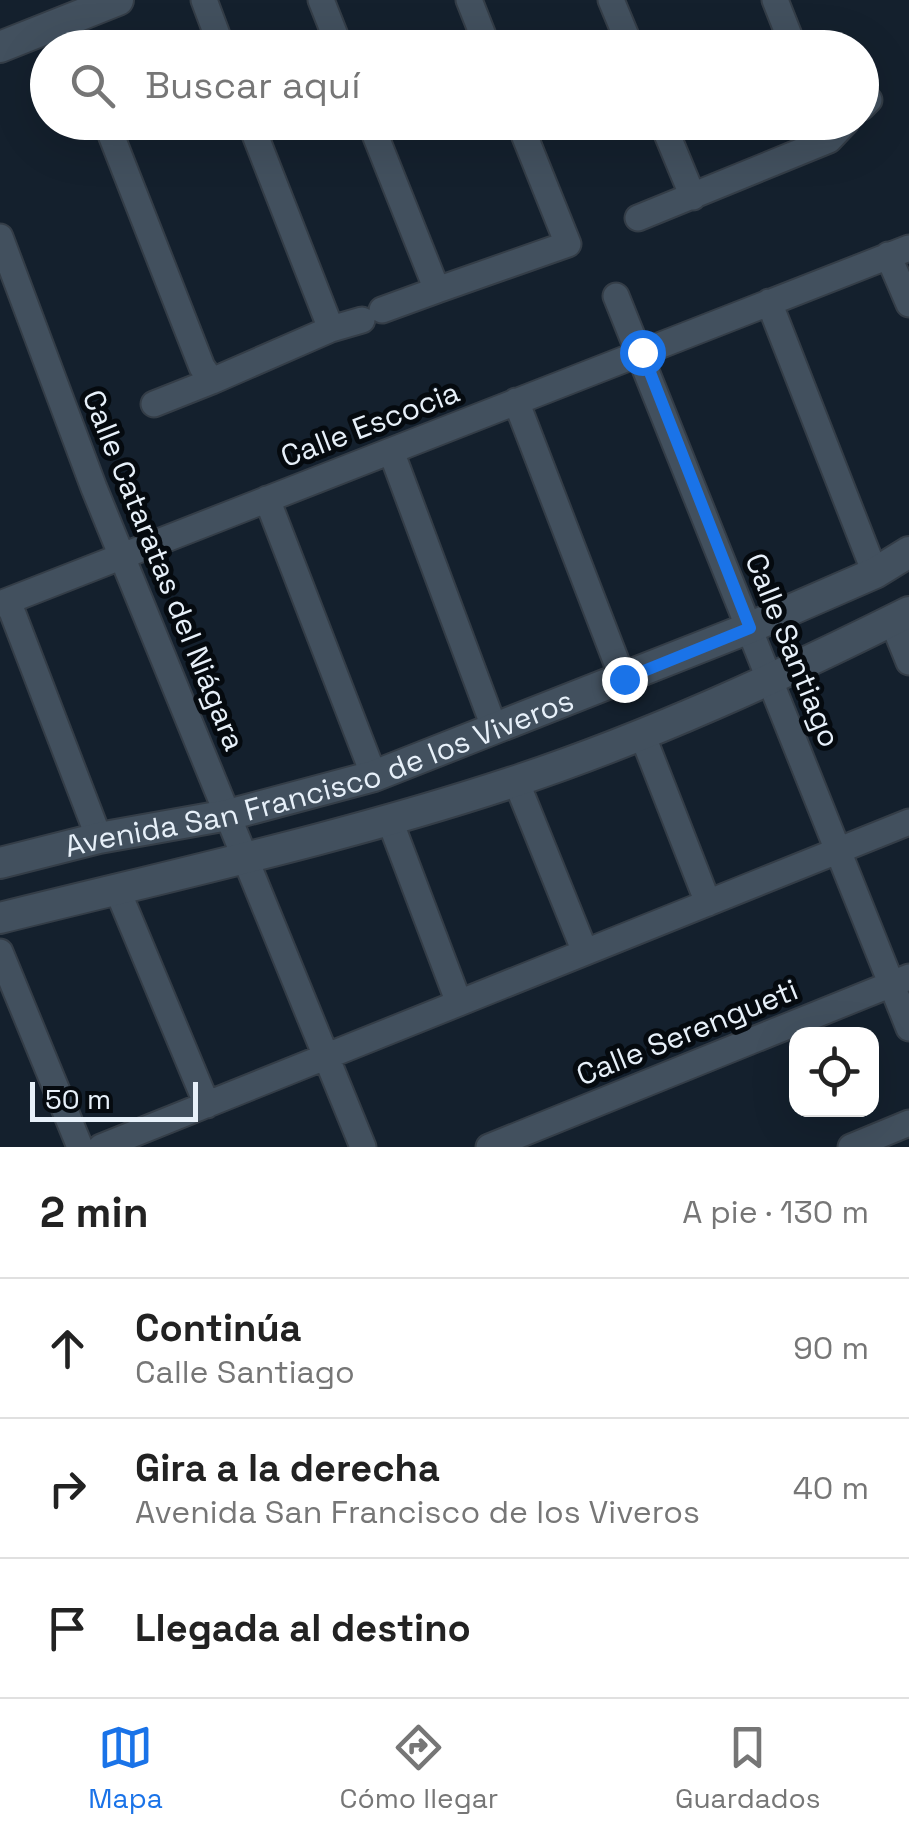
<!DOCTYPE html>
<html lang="es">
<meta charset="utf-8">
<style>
body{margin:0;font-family:"Space Grotesk",sans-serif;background:#f6f6f6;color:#222}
.controls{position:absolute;right:30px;bottom:30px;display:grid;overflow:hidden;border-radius:20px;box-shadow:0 10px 40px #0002}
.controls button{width:90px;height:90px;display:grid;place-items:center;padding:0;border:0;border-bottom:2px solid #e0e0e0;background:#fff;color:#222;font:50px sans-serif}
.scale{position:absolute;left:30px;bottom:25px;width:168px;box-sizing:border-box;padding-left:10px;border:5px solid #e7f0f9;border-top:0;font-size:28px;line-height:35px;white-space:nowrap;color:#e7f0f9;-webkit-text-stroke:8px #050a0f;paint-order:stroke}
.stop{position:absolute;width:30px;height:30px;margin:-22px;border:8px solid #1a73e8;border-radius:50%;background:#fff}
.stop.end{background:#1a73e8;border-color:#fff;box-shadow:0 2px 10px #0008}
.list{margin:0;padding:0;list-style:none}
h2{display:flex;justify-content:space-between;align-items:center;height:130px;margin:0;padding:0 40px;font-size:42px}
h2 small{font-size:32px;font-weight:400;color:#767676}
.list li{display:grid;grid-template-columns:65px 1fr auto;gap:30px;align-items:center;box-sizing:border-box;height:140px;padding:0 40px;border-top:2px solid #e0e0e0}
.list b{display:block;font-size:38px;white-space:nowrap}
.list p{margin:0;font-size:32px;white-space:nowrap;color:#767676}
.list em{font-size:32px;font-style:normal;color:#767676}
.icon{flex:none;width:55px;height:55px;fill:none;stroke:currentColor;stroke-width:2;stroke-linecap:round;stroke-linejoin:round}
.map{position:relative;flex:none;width:909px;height:1147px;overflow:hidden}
.search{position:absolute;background:#fff;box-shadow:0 10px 40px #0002;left:30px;right:30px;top:30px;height:110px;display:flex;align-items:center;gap:25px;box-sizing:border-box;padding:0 35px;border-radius:55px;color:#767676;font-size:38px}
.sheet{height:550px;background:#fff}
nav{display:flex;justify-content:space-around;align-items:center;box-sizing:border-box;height:140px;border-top:2px solid #e0e0e0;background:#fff;font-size:28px;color:#767676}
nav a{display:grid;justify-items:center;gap:5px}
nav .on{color:#1a73e8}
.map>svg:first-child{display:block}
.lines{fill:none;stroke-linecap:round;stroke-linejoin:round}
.minor-casing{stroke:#343d47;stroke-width:29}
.tertiary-casing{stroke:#343d47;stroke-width:34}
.minor{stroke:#42505e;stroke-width:25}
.tertiary{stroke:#42505e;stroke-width:30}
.route{stroke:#1a73e8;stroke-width:12}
.labels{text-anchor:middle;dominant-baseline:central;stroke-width:10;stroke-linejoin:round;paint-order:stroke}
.street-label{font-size:30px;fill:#e7f0f9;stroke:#050a0f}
</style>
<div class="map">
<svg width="909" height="1147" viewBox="0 0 909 1147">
<rect width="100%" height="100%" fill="#14202d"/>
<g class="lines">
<g class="minor-casing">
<path id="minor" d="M204,0L222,48
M321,0L340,48
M469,0L488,48
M611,0L631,48
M775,0L794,48
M66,21L76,48
M862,107L869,100
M106,122L202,367L212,381L331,329L250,122
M370,122L437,290L568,244L519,122
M662,122L693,197
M638,218L829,140L846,122
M0,237L94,488L363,1147
M888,255L909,304
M616,296L909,1028
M769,302L875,573
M382,310L437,290
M331,329L362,320
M516,401L623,679
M154,404L212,381
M391,451L494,727
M267,499L374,776
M8,601L99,838
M0,604L909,248
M892,620L909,662
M642,734L708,903
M516,781L585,952
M390,821L459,1003
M117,889L207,1105
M0,952L80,1147
M101,1147L909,822
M489,1147L909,977
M851,1147L909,1123"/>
</g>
<g class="tertiary-casing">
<g id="tertiary">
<path d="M0,47L118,0"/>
<path id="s1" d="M0,863L99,838L228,815L374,776L749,628L875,573L909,552"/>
<path d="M0,918C172,875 344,838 513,782C649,737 781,676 909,612"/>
</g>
</g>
<use href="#minor" class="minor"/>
<use href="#tertiary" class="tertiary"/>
</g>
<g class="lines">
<path class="route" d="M624,679L750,628L642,352"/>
</g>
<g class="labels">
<g class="street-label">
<text transform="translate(370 424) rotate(-21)">Calle Escocia</text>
<text transform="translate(164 570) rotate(68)">Calle Cataratas del Niágara</text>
<text transform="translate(793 650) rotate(68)">Calle Santiago</text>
<text stroke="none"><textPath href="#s1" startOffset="332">Avenida San Francisco de los Viveros</textPath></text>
<text transform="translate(687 1032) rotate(-22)">Calle Serengueti</text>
</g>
</g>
</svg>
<div class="controls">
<button><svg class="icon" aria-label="locate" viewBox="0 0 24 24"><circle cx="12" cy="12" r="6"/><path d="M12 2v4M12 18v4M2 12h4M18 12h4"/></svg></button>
</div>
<div class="scale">50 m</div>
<div class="stop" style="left:642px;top:352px"></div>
<div class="stop end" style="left:624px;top:679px"></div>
<div class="search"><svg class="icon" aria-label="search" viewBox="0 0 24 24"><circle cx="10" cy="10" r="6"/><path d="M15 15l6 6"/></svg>Buscar aquí</div>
</div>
<section class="sheet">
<h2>2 min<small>A pie · 130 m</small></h2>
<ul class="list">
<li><svg class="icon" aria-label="ahead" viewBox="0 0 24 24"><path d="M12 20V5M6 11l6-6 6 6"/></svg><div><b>Continúa</b><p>Calle Santiago</p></div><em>90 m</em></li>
<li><svg class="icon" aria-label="right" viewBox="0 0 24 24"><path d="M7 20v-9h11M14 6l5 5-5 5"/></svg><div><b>Gira a la derecha</b><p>Avenida San Francisco de los Viveros</p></div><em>40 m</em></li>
<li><svg class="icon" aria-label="arrive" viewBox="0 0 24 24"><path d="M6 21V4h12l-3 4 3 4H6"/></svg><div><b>Llegada al destino</b></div></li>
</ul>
</section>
<nav>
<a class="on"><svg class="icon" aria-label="map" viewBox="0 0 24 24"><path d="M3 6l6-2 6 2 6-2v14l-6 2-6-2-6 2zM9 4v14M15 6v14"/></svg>Mapa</a>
<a><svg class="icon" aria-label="directions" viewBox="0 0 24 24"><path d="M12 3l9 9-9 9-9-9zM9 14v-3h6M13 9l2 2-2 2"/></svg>Cómo llegar</a>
<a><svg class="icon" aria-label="saved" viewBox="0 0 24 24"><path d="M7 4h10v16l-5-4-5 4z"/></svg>Guardados</a>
</nav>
